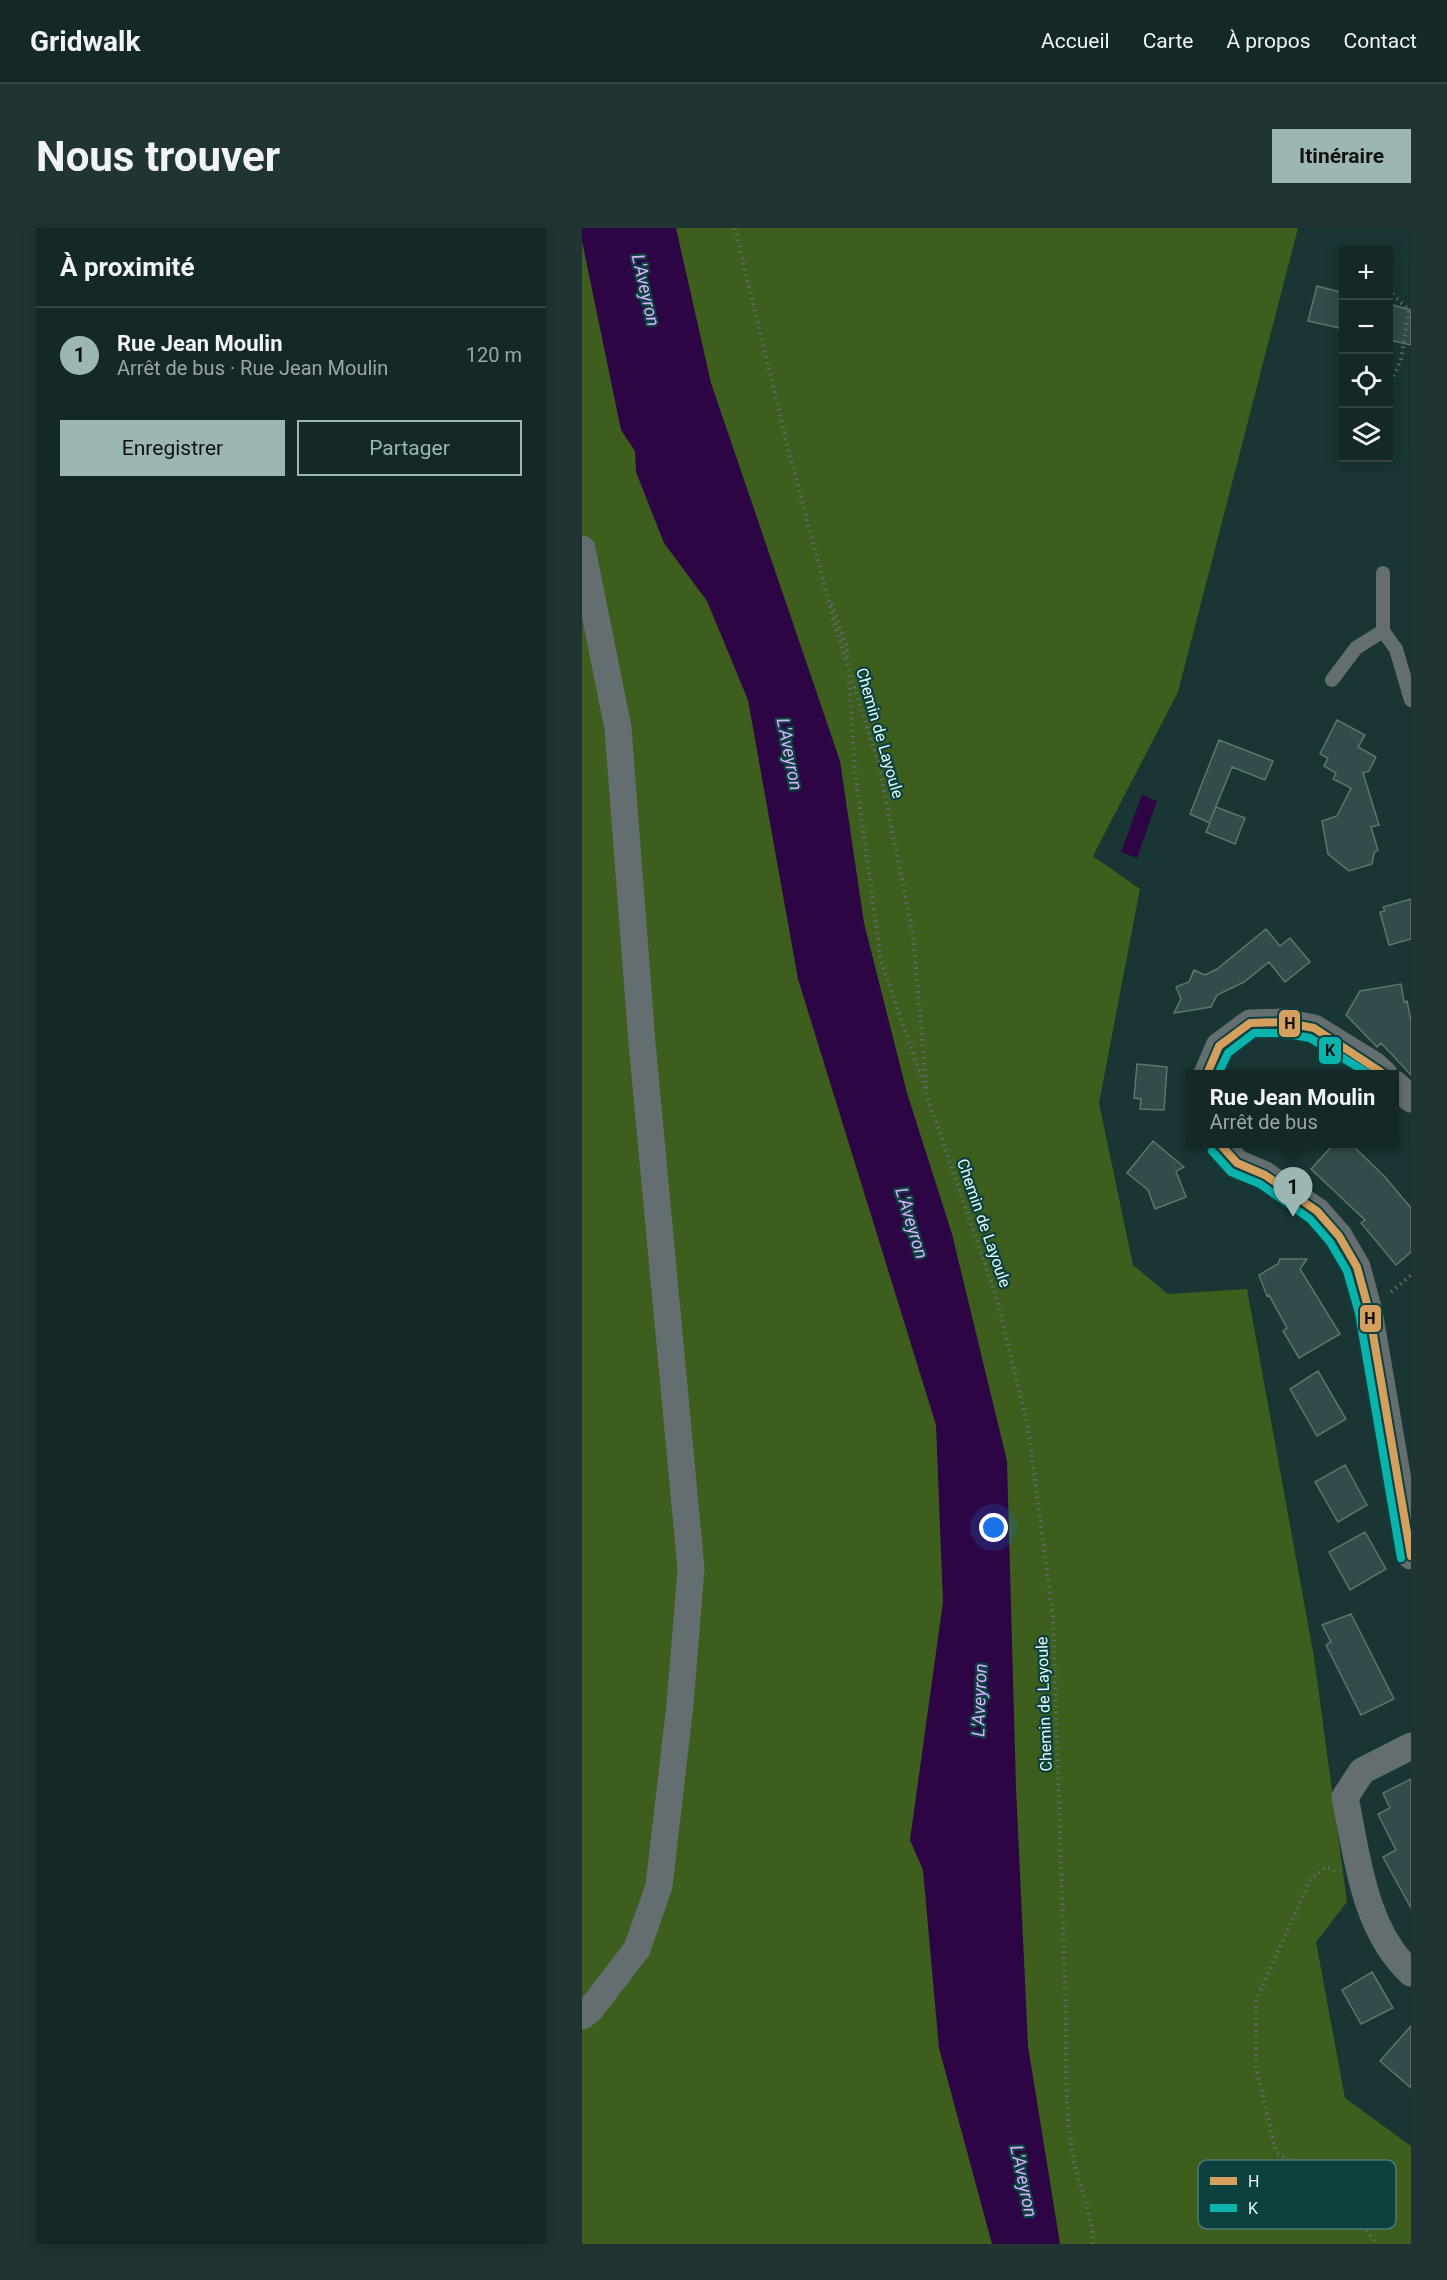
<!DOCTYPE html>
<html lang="fr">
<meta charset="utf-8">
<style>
body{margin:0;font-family:Roboto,sans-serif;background:#203433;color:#f1f3f6}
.controls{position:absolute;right:18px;top:18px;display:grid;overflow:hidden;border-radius:0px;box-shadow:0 3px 15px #0003}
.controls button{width:54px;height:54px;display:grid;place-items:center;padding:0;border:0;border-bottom:2px solid #324444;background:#132827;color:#f1f3f6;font:30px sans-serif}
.you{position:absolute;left:412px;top:1300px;width:21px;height:21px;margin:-15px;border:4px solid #fff;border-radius:50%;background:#1a73e8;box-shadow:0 0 0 9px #1a73e833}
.badge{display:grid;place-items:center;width:39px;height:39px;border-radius:50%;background:#9cb6b4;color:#111;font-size:20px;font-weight:700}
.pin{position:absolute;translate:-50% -50px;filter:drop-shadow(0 2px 3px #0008)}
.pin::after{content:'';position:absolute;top:32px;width:21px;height:18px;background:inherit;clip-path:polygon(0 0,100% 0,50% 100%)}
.popup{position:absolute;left:604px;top:842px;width:213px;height:78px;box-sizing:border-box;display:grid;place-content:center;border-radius:0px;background:#132827;filter:drop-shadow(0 2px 4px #0005);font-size:20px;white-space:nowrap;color:#9da6a7}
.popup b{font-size:22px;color:#f1f3f6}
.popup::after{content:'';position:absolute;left:50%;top:100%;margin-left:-12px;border:12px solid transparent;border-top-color:#132827}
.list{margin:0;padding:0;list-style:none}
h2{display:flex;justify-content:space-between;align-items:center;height:78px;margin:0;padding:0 24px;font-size:26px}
h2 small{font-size:20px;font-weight:400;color:#9da6a7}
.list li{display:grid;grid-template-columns:39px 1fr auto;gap:18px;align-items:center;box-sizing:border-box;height:96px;padding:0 24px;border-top:2px solid #324444}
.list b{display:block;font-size:22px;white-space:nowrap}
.list p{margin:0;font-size:20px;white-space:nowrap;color:#9da6a7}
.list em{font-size:20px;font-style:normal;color:#9da6a7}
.actions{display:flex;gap:12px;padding:18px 24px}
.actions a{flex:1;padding:14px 0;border:2px solid #9cb6b4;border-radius:0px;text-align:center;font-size:21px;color:#9cb6b4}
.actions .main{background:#9cb6b4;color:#111}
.icon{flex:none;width:33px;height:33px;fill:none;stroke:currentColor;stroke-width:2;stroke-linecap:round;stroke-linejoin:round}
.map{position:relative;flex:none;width:829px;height:2016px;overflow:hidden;border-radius:0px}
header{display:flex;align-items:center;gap:36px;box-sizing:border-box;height:84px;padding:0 30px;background:#132827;border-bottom:2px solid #324444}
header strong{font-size:28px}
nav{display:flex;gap:33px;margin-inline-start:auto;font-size:21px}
.intro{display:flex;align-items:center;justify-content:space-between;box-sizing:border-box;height:144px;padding:0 36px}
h1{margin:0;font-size:42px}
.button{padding:15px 27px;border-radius:0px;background:#9cb6b4;color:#111;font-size:21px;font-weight:700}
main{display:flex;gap:36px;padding:0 36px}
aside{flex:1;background:#132827;border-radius:0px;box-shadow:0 3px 15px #0003}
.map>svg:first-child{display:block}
.green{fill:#3d5e1c}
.water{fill:#2d0544}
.building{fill:#324c4b;stroke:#5d7472;stroke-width:1.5}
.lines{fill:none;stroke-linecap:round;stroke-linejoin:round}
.path{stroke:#5e6b6c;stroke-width:4;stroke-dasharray:1.5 4.5;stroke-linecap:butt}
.lane{stroke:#646e71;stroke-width:14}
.street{stroke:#646e71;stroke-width:27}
.bus-1-casing{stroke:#0d413f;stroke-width:12}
.bus-2-casing{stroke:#0d413f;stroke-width:12}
.bus-1{stroke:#d5a05e;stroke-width:8}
.bus-2{stroke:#0ab4ad;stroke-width:8}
.labels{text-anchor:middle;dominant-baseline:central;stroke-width:4.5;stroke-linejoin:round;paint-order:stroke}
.street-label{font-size:16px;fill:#e2fbf9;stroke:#0d413f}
.water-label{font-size:18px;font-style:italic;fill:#ddafff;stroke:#0d413f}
.key{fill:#0d413f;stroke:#4d7977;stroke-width:1.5}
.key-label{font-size:16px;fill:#e2fbf9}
.line-badge{stroke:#0d413f;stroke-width:2}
.pale-badge-label{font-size:16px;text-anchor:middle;font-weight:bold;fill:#111}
</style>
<header>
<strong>Gridwalk</strong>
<nav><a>Accueil</a><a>Carte</a><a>À propos</a><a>Contact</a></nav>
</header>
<div class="intro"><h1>Nous trouver</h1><a class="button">Itinéraire</a></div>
<main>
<aside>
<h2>À proximité<small></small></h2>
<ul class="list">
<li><span class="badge">1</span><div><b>Rue Jean Moulin</b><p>Arrêt de bus · Rue Jean Moulin</p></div><em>120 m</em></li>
</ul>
<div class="actions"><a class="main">Enregistrer</a><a>Partager</a></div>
</aside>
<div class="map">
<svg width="829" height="2016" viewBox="0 0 829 2016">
<rect width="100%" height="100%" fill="#193534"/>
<path class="green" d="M0,0H716L596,464L511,628L558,661L517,875L551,1037L586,1066L665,1061L732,1429L765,1674L734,1714L763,1870L829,1918V2016H0Z"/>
<path class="water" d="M0,0H94L129,155L258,533L282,695L325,865L370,1006L425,1233L434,1560L446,1818L478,2016H410L357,1820L341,1642L328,1612L361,1374L354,1197L216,751L166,472L125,373L82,315L54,244L53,223L39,202L0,13Z
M560,567L575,573L555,630L539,624Z"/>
<path class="building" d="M735,58L762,65V101L726,93Z
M807,76L829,82V117L807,112Z
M755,492L783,507L776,519L794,529L787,543L781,545L797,597L789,599L796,622L792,625L790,636L767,643L746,626L740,593L755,588L769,560L751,551L754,545L742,538L746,530L738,526Z
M637,512L691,533L683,552L650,539L628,593L634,579L663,590L653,616L624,604L628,595L608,586Z
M829,671V711L807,717L798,684L803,683L801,679Z
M684,701L698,718L708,710L728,734L703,754L687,734L662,754L635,767L629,779L592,785L599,771L594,759L607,754L612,742L623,747L635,741Z
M819,756L822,774L825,773L829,793V847L799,815L795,819L764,787L778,763Z
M555,836L585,839L582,882L558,881L559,871L552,870Z
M571,913L602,939L594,943L604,969L573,981L566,962L545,945Z
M753,915H768L803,949L829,980V1024L814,1037L779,995L783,992L729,941Z
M698,1031H725L718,1041L758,1106L717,1130L701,1103L705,1100L687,1067L685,1068L677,1047L696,1036Z
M736,1143L764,1191L735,1208L708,1161Z
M763,1237L785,1277L756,1294L733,1254Z
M783,1304L804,1341L768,1362L747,1324Z
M769,1386L812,1471L779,1487L744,1417L749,1414L740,1397Z
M829,1551V1680L801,1629L814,1622L796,1586L808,1580L801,1565Z
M790,1744L811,1780L779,1796L760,1762Z
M829,1798V1860L798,1833Z"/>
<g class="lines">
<path class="path" d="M153,0L205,216L255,405L297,537L331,707L345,868L414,1068L446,1199L471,1390L484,1790C484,1835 483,1882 491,1927C496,1958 511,1984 511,2016
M806,62L827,82L819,132L806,160
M250,376L265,420L266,432
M267,448L273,544L299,733L343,860
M809,1064L829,1047
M753,1643L744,1639L728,1652L674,1773V1839L694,1924L767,1974L794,2016"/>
<path class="lane" d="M801,403V345
M750,452L774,420L801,403L814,421L829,472"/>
<path class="street" d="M0,321L36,500L60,815L109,1341L98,1477L77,1658L55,1721L8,1782L0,1788
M625,846L637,818L668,795L701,794L732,800L792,837L802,846
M813,856L829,871
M638,916L655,935L683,947L735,983L757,1008L775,1039L787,1083L829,1328
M829,1518L780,1543L763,1569C775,1628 782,1702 829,1745"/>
<g class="bus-1-casing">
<path id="bus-1" d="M625,846L637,818L668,795L701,794L732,800L802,846
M638,916L655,935L683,947L735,983L757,1008L775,1039L787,1083L829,1328"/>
</g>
<g class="bus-2-casing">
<path id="bus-2" d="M636,846L646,825L672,805H700L728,810L787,846
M630,923L649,944L678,956L728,991L748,1014L765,1043L777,1085L819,1330"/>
</g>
<use href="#bus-1" class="bus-1"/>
<use href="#bus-2" class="bus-2"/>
</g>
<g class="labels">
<g class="street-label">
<text transform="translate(298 505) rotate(74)">Chemin de Layoule</text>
<text transform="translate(402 995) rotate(71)">Chemin de Layoule</text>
<text transform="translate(462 1476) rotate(-92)">Chemin de Layoule</text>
</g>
<g class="water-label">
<text transform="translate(64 62) rotate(77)">L'Aveyron</text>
<text transform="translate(208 526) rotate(79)">L'Aveyron</text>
<text transform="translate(330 995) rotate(73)">L'Aveyron</text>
<text transform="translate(397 1472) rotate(-88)">L'Aveyron</text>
<text transform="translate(442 1953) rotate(78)">L'Aveyron</text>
</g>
</g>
<rect x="616" y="1932" width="198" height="69" rx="9" class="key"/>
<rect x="628" y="1949" width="27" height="8" fill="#d5a05e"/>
<rect x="628" y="1976" width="27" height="8" fill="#0ab4ad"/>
<g class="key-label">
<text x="666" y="1959">H</text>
<text x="666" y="1986">K</text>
</g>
<g class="line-badge">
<rect x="696" y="781" width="23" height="29" rx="6" fill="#d5a05e"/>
<rect x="736" y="808" width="24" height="29" rx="6" fill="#0ab4ad"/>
<rect x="777" y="1076" width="23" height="29" rx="6" fill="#d5a05e"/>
</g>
<g class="pale-badge-label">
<text x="708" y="801">H</text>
<text x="748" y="828">K</text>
<text x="788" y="1096">H</text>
</g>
</svg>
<div class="controls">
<button>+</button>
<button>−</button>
<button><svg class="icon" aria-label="locate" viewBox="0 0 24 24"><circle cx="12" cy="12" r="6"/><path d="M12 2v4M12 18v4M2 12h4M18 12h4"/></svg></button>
<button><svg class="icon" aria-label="layers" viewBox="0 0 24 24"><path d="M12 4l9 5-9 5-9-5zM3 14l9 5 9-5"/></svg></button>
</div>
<div class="you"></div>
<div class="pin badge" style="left:711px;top:989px">1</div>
<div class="popup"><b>Rue Jean Moulin</b>Arrêt de bus</div>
</div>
</main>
